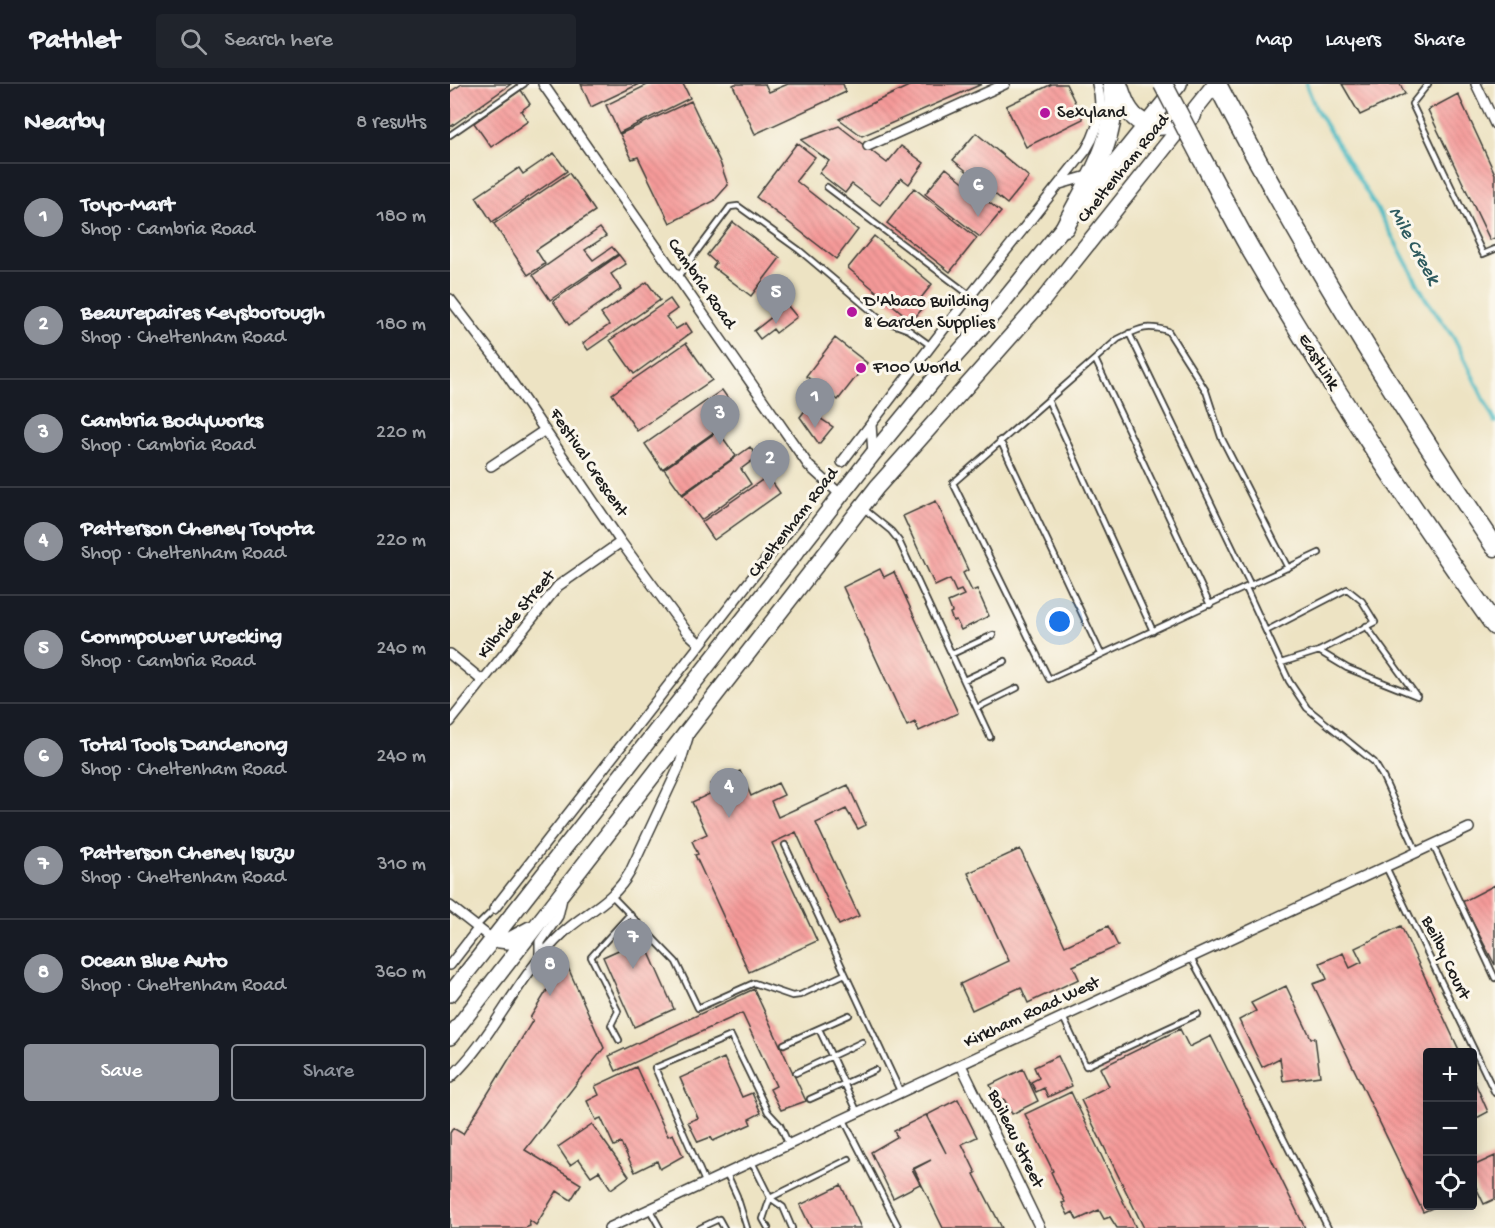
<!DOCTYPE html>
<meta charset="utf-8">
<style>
body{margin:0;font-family:"Gochi Hand",sans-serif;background:#20242c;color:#f1f3f6}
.controls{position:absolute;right:18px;bottom:18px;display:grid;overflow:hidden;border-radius:6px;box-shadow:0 3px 15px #0003}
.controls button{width:54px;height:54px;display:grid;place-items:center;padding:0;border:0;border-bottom:2px solid #363941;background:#171b24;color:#f1f3f6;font:30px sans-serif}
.you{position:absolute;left:610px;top:538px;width:21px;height:21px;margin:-15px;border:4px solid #fff;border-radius:50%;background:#1a73e8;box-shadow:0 0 0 9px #1a73e833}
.badge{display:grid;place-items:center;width:39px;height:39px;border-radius:50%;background:#8c9099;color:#fff;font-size:20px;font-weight:700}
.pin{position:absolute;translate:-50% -50px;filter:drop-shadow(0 2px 3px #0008)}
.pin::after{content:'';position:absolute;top:32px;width:21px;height:18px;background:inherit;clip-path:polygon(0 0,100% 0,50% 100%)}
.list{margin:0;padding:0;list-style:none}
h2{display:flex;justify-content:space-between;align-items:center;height:78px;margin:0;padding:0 24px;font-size:26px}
h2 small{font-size:20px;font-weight:400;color:#9ea1a6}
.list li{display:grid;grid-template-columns:39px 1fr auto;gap:18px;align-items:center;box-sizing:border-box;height:108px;padding:0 24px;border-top:2px solid #363941}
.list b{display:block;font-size:22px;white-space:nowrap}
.list p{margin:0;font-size:20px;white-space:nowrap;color:#9ea1a6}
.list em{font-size:20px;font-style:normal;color:#9ea1a6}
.actions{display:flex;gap:12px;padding:18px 24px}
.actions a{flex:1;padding:14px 0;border:2px solid #8c9099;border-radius:6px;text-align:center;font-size:21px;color:#8c9099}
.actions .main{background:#8c9099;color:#fff}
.icon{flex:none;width:33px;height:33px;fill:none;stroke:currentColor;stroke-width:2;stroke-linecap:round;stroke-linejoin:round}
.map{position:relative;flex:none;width:1045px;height:1144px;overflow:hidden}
header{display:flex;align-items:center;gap:36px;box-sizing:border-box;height:84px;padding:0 30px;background:#171b24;border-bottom:2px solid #363941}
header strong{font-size:28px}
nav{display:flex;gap:33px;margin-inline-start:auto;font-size:21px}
.search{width:420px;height:54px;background:#20242c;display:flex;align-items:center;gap:15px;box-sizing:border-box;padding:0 21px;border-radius:6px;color:#9ea1a6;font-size:22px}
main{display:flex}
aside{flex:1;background:#171b24}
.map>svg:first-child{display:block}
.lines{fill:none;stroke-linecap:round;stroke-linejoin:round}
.stream{stroke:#4cbac3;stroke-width:4}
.building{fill:url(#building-back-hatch)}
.lane-casing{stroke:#3b3a35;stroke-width:8}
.street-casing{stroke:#3b3a35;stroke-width:12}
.primary-casing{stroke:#3b3a35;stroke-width:18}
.highway-casing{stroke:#3b3a35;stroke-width:21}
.lane{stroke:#fff;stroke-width:4.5}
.street{stroke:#fff;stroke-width:9}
.primary{stroke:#fff;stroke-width:15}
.highway{stroke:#fff;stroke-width:18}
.highway-bridge-casing{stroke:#3b3a35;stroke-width:21;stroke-linecap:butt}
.highway-bridge{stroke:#fff;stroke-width:18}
.poi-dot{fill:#b5179e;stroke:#fbf7ec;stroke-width:2}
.labels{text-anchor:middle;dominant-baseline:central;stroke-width:6;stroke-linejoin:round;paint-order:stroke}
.poi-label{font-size:18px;fill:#1c1c1c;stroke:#fbf7ec;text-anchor:start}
.street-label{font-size:18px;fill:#1c1c1c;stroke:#fbf7ec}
.water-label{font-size:20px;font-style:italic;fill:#2f5b5f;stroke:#fbf7ec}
</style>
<header>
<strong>Pathlet</strong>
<div class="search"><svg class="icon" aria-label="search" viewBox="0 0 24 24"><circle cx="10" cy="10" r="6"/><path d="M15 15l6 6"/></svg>Search here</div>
<nav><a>Map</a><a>Layers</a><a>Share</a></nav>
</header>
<main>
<aside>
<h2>Nearby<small>8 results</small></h2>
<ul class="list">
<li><span class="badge">1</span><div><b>Toyo-Mart</b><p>Shop · Cambria Road</p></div><em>180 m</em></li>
<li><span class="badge">2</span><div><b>Beaurepaires Keysborough</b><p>Shop · Cheltenham Road</p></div><em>180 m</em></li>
<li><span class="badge">3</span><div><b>Cambria Bodyworks</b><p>Shop · Cambria Road</p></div><em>220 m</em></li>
<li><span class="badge">4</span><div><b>Patterson Cheney Toyota</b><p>Shop · Cheltenham Road</p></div><em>220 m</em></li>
<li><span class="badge">5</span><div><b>Commpower Wrecking</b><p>Shop · Cambria Road</p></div><em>240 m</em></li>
<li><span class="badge">6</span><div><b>Total Tools Dandenong</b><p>Shop · Cheltenham Road</p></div><em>240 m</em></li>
<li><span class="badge">7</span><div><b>Patterson Cheney Isuzu</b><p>Shop · Cheltenham Road</p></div><em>310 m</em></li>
<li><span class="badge">8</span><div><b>Ocean Blue Auto</b><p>Shop · Cheltenham Road</p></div><em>360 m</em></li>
</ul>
<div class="actions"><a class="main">Save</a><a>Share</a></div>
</aside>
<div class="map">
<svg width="1045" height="1144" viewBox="0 0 1045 1144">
<defs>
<pattern id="building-back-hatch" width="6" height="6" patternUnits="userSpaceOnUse" patternTransform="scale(1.5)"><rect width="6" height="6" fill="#f59a99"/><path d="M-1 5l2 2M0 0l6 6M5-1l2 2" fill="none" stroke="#d18483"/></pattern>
</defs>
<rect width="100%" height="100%" fill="#fbf7ec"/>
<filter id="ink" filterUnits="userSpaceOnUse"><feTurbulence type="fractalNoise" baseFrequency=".0167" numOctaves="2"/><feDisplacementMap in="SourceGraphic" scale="12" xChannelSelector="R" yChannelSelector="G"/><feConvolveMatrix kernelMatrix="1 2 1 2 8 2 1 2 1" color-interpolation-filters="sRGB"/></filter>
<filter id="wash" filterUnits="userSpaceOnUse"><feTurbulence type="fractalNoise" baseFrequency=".008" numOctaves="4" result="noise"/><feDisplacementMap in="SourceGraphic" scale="24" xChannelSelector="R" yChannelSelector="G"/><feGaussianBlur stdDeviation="1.35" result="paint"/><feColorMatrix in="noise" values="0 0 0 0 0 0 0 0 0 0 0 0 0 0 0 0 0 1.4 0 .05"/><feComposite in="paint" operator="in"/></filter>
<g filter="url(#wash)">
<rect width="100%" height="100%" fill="#ede3c3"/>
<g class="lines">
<path class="stream" d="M856,0L866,25L929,128L976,215L1004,254L1045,338"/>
</g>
<g id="blocks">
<path class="building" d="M12,0H61L0,43V8Z
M131,0H189L141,23Z
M199,0H233L240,14L169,49L156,21Z
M285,0H315L319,8L338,0H393L396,8L305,50L283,1Z
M463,0H532L412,52L389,35Z
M602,0H616L633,35L576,63L556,22Z
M892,0H950L955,10L910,31Z
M71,6L80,20L71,27L78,37L41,63L24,39Z
M1008,10L1045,90V154L1040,156L978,26Z
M241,17L270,78L278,101L264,117L220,139L188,73L182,75L170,50Z
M389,42L437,79L451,62L474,79L459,100L451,94L430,121L402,100L395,109L369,89L379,77L351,56Z
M526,49L579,93L557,120L503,76Z
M347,59L365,73L346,97L408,146L386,175L306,113Z
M104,69L117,87L42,138L26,113L69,84L73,90Z
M496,84L551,128L530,153L475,110Z
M119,89L145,127L86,166L95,180L78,191L44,140Z
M464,104L527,154L500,188L437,139Z
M283,138L330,174L301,212L263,183L266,179L257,171Z
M150,144L156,152L135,166L143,176L162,163L168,170L100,216L83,191Z
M424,152L482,200L471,214L477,219L462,237L398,184Z
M169,171L176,180L161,190L171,205L119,241L103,217Z
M197,198L210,216L138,266L133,259L159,241L151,230Z
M220,215L227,225L216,233L226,245L236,239L242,248L184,290L160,256Z
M337,221L347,233L326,249L323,245L310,255L304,247Z
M385,254L417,279L388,316L356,292Z
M236,259L262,296L187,347L162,310Z
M272,306L279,316L271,322L281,336L212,385L195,360Z
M356,325L383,343L369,360L350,333Z
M268,347L286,372L232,410L214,385Z
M300,363L307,373L291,385L301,400L251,436L233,411Z
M318,392L330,409L264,456L252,438Z
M486,417L518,486L513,489L522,507L527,505L539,532L511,546L506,536L503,537L500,529L502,528L498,518L514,511L511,506L506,508L500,495L485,502L453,432Z
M430,485L434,493L444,488L508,629L469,647L465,638L457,642L393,503Z
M290,687L301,712L328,699L334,711L321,717L328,733L398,701L416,741L408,745L396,725L366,739L409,832L389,841L346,748L322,759L367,857L299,888L245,771L248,770L242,757L257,750L242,718L264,708L260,700Z
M570,765L615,862L658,842L668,862L623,882L629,895L578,919L571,903L522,926L510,900L559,877L518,789Z
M1045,801V881L1012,818Z
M951,842L1010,968H978V1122H987L973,1128L863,900L877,895L870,879L893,869L900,884L912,878L905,864Z
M193,855L224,925L184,943L153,873Z
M115,877L154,964L75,1066L131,1100L121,1116L107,1107L86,1141L79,1136L80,1142L75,1144H0V1049L3,1044L13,1050L83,936L80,934Z
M836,902L861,954H865L870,992L833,997L830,974L812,983L789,936L806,927L801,919Z
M304,905L356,1017L331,1026L320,1005L326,1002L292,929L166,987L159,972Z
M730,945L739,963L761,952L855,1144H694L631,1016L659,1002L650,984Z
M608,972L622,1002L598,1013L594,1004L586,1008L581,998L589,994L584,983Z
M274,974L292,1013L302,1009L311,1029L299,1035L301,1040L263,1057L261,1053L248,1058L238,1038L248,1034L230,994Z
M186,983L218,1052L223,1050L233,1072L210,1085L207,1077L185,1088L171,1059L164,1062L151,1034L146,1036L137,1017L149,1011L145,1002Z
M573,985L588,1017L562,1030L554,1015L548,1018L540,1001Z
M1023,994L1038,1028L1023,1036Z
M621,1008L672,1115L686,1144H667L660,1133L654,1135L649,1126L627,1136L623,1128L618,1131L612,1119L615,1118L601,1088L603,1087L575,1030Z
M508,1015L527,1053L512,1060L526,1089L524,1090L552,1144H493L464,1085L481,1076L462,1085L470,1100L443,1114L421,1068L447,1053L444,1047L476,1031L496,1069L477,1031Z
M142,1040L179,1092L161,1105L149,1087L141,1092L129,1075L120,1081L108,1063Z
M1045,1072V1115L1034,1120L1023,1097V1082Z
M391,1101L411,1144H361L350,1121Z"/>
</g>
</g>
<g filter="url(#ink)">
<use href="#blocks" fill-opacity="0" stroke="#3b3a35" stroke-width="1.5"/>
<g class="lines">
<g class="lane-casing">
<path id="lane" d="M978,0L962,20L1033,170L1045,165
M0,51L74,0
M377,103L521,212
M227,194L280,123L288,122L349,166L432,236L459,246L481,262
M679,249L801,502
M645,275L760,521
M598,316L703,547
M550,356L651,570
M414,425L441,447L449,457L540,653
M838,484L771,353L756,307L718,247C695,240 689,245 668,255L503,399L599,595L869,469
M796,504L839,597L857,624L924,678L933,693L967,768
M916,542L966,611
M816,547L897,505L912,517L925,538L869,567L831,579
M869,567L897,584L967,612
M502,570L543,551
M514,596L555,577
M527,624L567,604
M335,761L451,1009
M983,761L1045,894
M936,783L1045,1009
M162,812L226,878L248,924L304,899L342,912L350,911L395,890
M26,843L44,825
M741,874L769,925L878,1144
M613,933L636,982L748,930
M369,945L408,1029
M169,956L161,941L168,927L141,873L180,830
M334,960L399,931
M346,989L412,958
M360,1015L425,986
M394,1036L449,1144
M302,1078L320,1114L313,1135L318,1144
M277,1090L287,1112L297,1144
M256,1100L205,984L281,952L318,1028L330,1041L339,1061
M200,1126L210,1144
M250,1144L269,1135L274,1144
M342,1144L333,1123L320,1114L399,1075"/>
</g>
<g class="street-casing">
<path id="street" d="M93,0L359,382L391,411
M1026,0L1045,40
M418,62L555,0
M610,100L641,91
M0,215L47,276L171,458L237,548L250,560
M421,340L423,370
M392,378L493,246L636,66C649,45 654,24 647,0
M41,382L95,346
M0,570L33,597
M0,638L108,502L171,458
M0,822L42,855
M44,825L355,426
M90,873V858L108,832L113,810
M0,881L28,845
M511,981L590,1144
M0,994C46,951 66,893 113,849C137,827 163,818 180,788L229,683L239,650
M159,1144L1019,744"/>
</g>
<g class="primary-casing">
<path id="primary" d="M42,855L58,857L80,845
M0,910L423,370L482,298L544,229L729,0
M0,953L427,403L593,216L765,0"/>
</g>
<g class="highway-casing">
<path id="highway" d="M668,0C671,9 674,19 679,26C692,48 725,44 742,31
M767,0C849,160 945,314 1045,463
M751,73C769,106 786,141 805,173C879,300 960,422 1045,542
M615,143C638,98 670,52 662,0"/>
</g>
<use href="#lane" class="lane"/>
<use href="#street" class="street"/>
<use href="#primary" class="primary"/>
<use href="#highway" class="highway"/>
<g class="highway-bridge-casing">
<path id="highway-bridge" d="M713,0L751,73"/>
</g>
<use href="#highway-bridge" class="highway-bridge"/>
</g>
</g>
<g class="poi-dot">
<circle cx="595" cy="29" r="6"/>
<circle cx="402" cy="228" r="6"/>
<circle cx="411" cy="284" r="6"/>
</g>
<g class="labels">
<g class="poi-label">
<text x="607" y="29">Sexyland</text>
<text x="414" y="218">D'Abaco Building<tspan x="414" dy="21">&amp; Garden Supplies</tspan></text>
<text x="423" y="284">F100 World</text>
</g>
<g class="street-label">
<text transform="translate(674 85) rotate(-51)">Cheltenham Road</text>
<text transform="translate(251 200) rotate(55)">Cambria Road</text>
<text transform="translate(868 278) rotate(58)">EastLink</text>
<text transform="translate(138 379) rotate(56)">Festival Crescent</text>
<text transform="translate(344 439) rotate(-52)">Cheltenham Road</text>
<text transform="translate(67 531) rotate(-50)">Kilbride Street</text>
<text transform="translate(995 874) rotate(64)">Beilby Court</text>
<text transform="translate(582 929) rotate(-25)">Kirkham Road West</text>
<text transform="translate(565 1055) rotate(64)">Boileau Street</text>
</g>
<g class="water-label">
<text transform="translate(963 162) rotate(61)">Mile Creek</text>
</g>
</g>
</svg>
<div class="controls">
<button>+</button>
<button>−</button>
<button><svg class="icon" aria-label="locate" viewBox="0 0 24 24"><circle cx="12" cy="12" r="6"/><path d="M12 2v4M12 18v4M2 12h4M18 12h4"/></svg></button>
</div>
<div class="you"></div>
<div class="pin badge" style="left:365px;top:344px">1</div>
<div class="pin badge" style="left:320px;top:406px">2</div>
<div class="pin badge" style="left:270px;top:361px">3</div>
<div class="pin badge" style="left:279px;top:734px">4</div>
<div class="pin badge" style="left:326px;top:240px">5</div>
<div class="pin badge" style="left:528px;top:133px">6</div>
<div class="pin badge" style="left:183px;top:885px">7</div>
<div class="pin badge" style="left:100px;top:912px">8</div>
</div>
</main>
